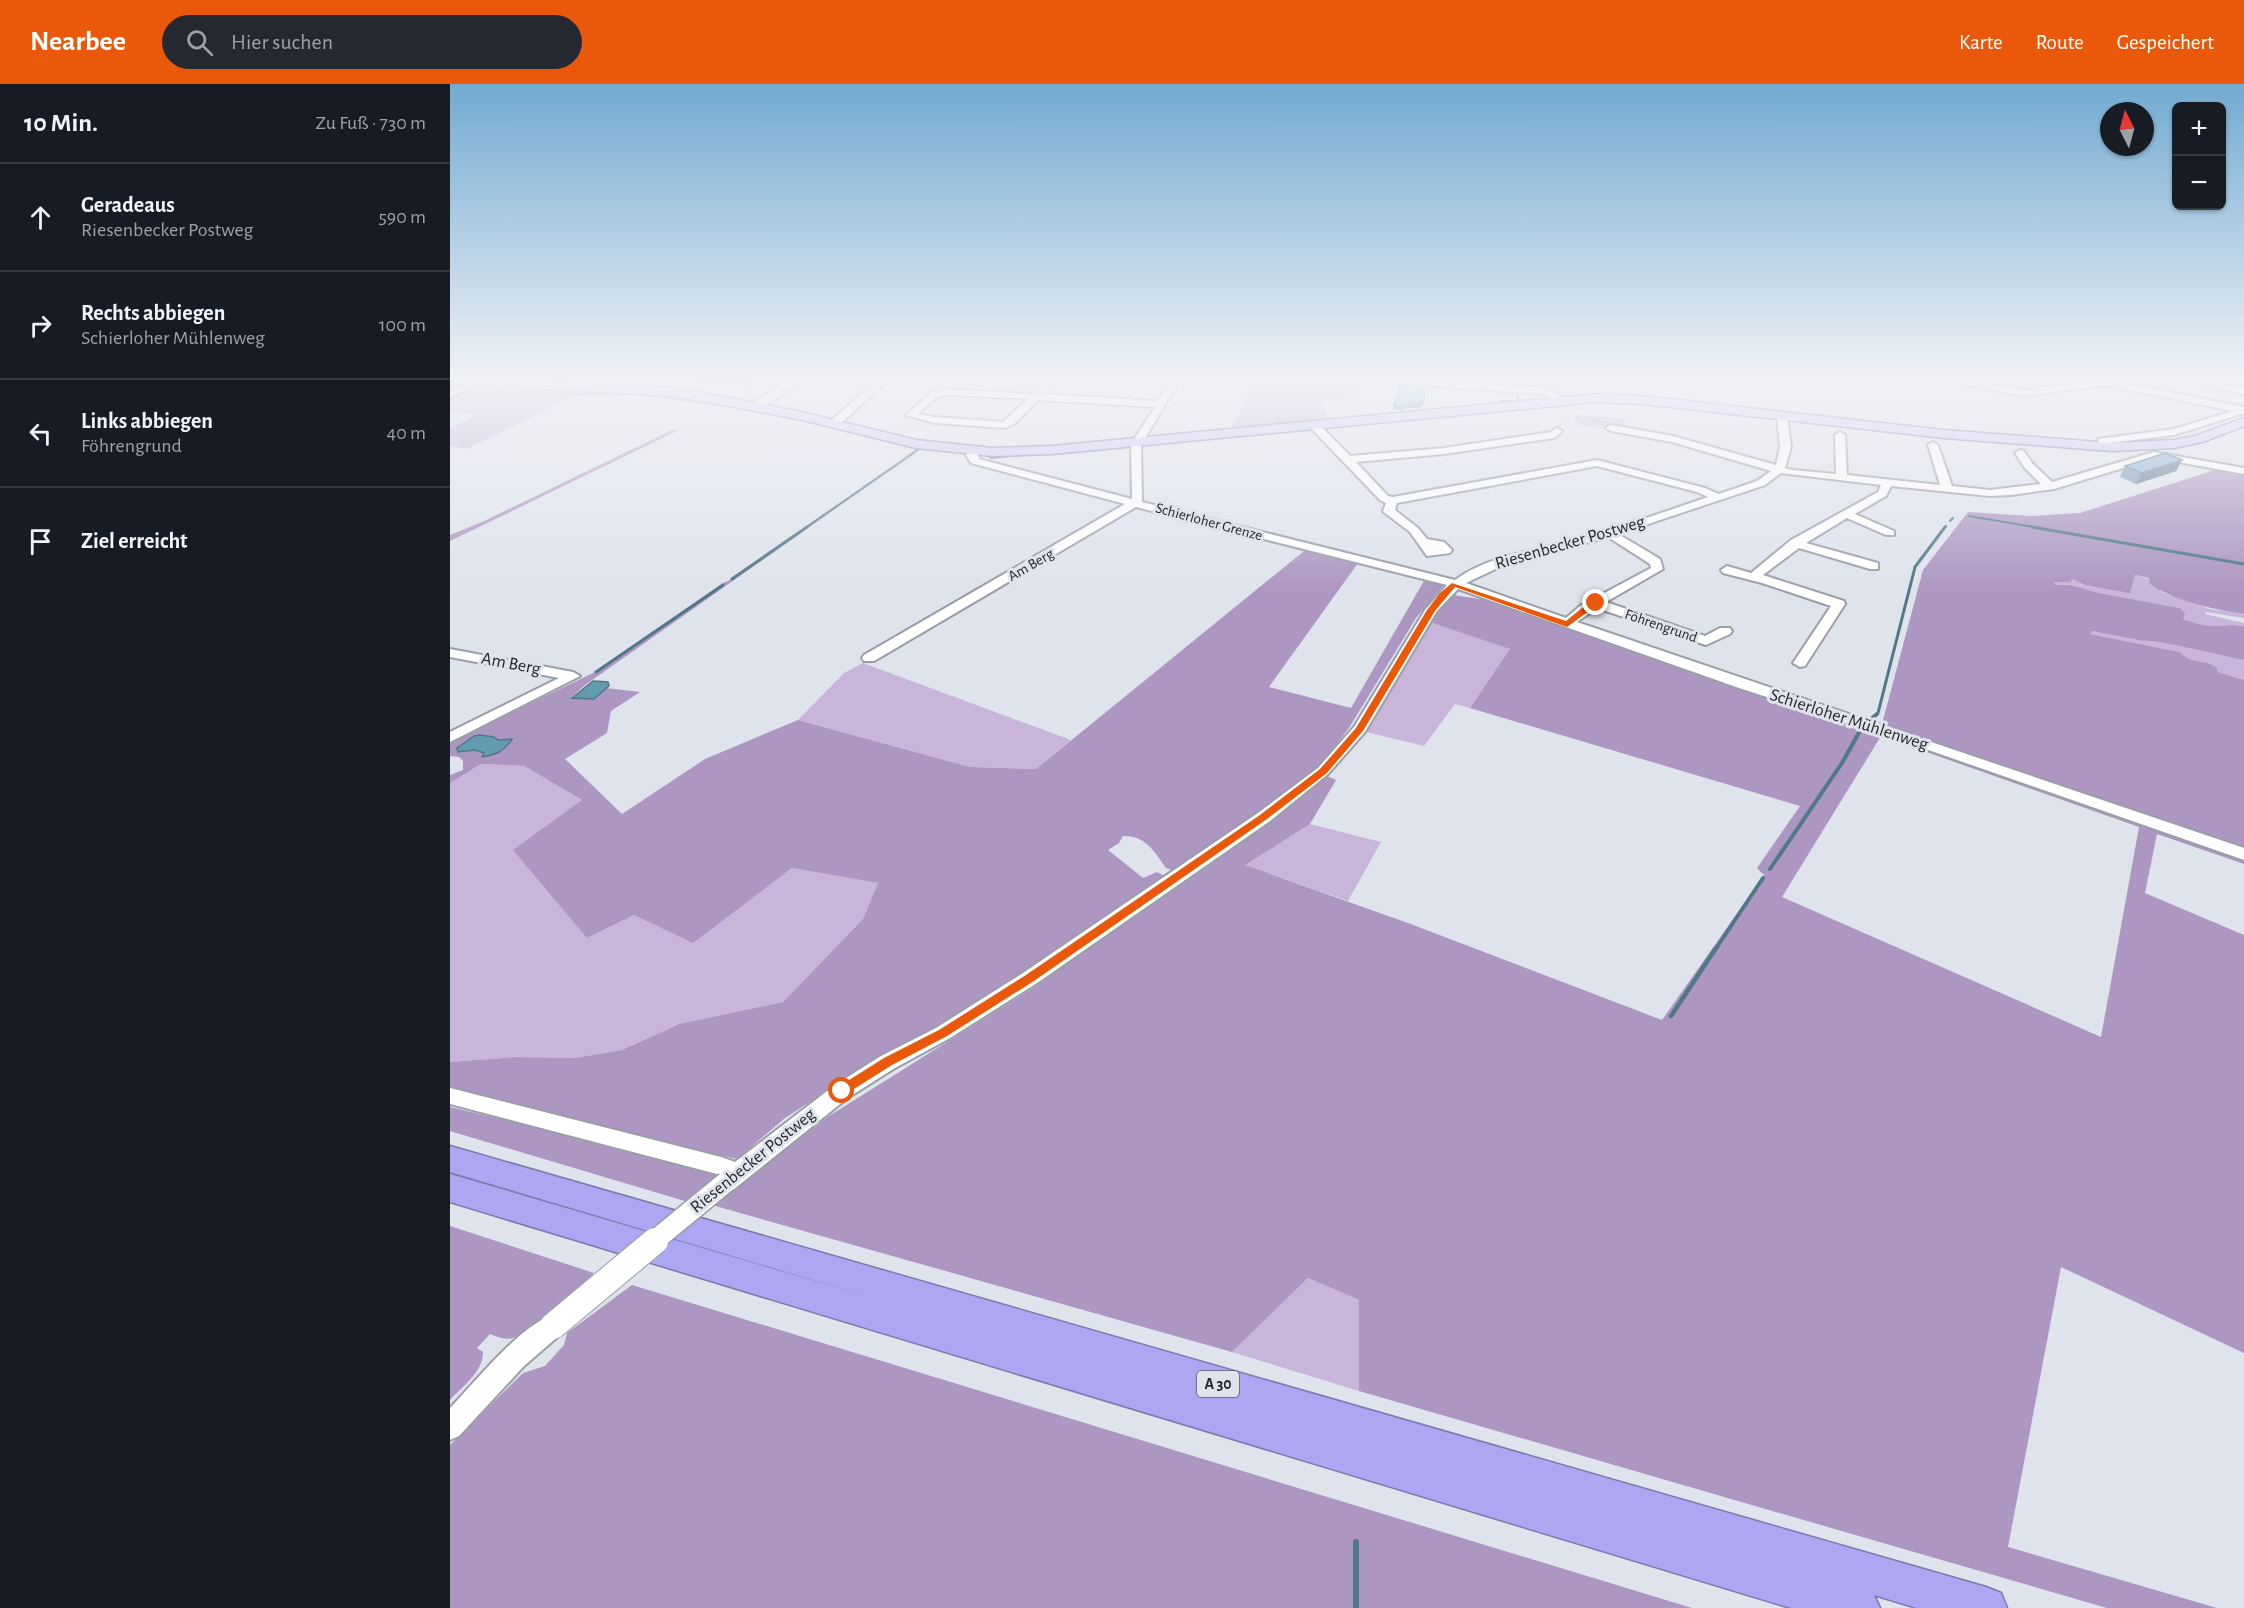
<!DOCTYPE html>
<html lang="de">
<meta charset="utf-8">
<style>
body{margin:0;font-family:"Alegreya Sans",sans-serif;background:#242831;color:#f1f3f6}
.controls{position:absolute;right:18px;top:18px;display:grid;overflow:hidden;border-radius:9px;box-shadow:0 2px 4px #0004}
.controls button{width:54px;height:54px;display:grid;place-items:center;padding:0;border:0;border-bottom:2px solid #363941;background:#171b24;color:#f1f3f6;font:30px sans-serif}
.compass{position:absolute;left:1650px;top:18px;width:54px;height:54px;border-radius:50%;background:#171b24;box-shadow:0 2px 4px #0004;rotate:354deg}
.stop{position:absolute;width:18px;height:18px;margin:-14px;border:4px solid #ea580c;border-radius:50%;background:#fff}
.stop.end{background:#ea580c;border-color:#fff;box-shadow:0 2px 6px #0008}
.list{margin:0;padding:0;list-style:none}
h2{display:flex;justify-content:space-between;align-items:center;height:78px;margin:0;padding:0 24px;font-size:26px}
h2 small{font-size:20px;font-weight:400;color:#9ea1a6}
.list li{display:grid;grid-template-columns:39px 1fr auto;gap:18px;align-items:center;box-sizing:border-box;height:108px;padding:0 24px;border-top:2px solid #363941}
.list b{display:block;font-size:22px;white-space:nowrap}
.list p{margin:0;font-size:20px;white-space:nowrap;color:#9ea1a6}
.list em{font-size:20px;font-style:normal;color:#9ea1a6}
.icon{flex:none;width:33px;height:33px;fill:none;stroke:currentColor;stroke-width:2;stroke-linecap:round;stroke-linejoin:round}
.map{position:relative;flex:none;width:1794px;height:1524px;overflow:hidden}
header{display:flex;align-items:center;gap:36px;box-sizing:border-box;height:84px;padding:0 30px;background:#ea580c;color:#fff}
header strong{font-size:28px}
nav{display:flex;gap:33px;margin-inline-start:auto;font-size:21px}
.search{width:420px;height:54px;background:#242831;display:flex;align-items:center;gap:15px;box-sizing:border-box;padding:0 21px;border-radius:33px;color:#9ea1a6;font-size:22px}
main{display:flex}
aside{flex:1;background:#171b24}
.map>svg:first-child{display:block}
.green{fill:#c9b5da}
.forest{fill:#ad96c1;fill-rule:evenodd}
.water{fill:#629baf;stroke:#507887;stroke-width:1.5}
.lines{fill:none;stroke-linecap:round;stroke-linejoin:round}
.stream-far4{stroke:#507887;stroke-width:2}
.stream-far3{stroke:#507887;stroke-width:3}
.stream-far2{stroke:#507887;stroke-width:4}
.stream-far1{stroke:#507887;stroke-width:4.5}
.stream{stroke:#507887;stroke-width:6}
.minor-casing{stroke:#9a9ea6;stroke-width:4}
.major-casing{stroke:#7d7aac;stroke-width:3}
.highway-casing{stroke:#7d7aac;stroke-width:3}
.minor{fill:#fff;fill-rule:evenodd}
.major{fill:#cecaf7;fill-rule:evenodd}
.highway{fill:#ada6f2;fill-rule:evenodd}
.minor-bridge-far1-casing{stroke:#9a9ea6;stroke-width:23;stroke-linecap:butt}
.minor-bridge-casing{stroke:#9a9ea6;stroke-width:28;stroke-linecap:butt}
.minor-bridge-far1{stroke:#fff;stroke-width:20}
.minor-bridge{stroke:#fff;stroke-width:26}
.wall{fill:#7497b5}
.shaded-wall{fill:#5e7b93}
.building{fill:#87b0d2;stroke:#5e7b93;stroke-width:1.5}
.route{fill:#ea580c}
.labels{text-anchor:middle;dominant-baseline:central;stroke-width:6;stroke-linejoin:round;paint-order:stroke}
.far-street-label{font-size:15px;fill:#25272a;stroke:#dfe3ec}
.shield{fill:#dfe3ec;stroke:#5d5f64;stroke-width:1.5}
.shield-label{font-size:16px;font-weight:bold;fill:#25272a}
.street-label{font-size:18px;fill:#25272a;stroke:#dfe3ec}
</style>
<header>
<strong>Nearbee</strong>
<div class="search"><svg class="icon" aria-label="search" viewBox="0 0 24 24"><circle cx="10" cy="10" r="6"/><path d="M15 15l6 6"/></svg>Hier suchen</div>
<nav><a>Karte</a><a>Route</a><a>Gespeichert</a></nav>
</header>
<main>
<aside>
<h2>10 Min.<small>Zu Fuß · 730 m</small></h2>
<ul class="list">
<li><svg class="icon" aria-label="ahead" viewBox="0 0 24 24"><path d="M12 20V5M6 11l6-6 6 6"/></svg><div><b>Geradeaus</b><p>Riesenbecker Postweg</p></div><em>590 m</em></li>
<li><svg class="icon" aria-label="right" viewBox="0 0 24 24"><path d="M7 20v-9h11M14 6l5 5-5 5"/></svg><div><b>Rechts abbiegen</b><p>Schierloher Mühlenweg</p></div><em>100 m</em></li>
<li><svg class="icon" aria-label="left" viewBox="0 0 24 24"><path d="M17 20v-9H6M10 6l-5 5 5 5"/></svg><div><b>Links abbiegen</b><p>Föhrengrund</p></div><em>40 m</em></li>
<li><svg class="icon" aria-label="arrive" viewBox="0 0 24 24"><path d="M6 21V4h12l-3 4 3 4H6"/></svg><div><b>Ziel erreicht</b></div></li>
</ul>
</aside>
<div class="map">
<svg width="1794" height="1524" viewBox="0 0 1794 1524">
<rect width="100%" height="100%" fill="#dfe3ec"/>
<path class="green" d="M807,294L911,295L908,313L871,316L879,335L781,345Z
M34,302L123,313L17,365L0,362V344L26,331L0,327V317Z
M1124,331L1172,334L1175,336V341L1172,344L1146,342L1161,345L1115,340V339L1106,345L1109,339L1134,341L1125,337Z
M1684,491L1699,495L1712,508L1725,513L1760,525L1794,530V534L1756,528L1755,530L1794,539V543C1783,539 1775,542 1763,542C1753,542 1743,538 1733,535L1730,524L1649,509L1620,501H1606L1604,498H1621L1622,495L1635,501L1680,508Z
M982,539L1061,565L1020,624L1005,620L974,662L916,648Z
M1642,547L1693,557C1702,554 1778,573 1794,576V596L1768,588L1751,578L1736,575L1730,568L1640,550Z
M413,579L621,656L586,685L520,683L348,636L394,589Z
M31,680L74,682L132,716L137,854L184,831L243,858L342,784L428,799L413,835L333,918L229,940L172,966L125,974L65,973L0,978V699Z
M860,740L931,758L898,817L794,781Z
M858,1194L909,1216V1307L782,1268Z"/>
<path class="forest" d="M38,302L204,310L241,313L277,321L272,322L183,311L121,313Z
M222,346L227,347L0,457V451L32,438Z
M469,363L472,364L135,601L122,613L144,615L156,604L190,608L161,627L157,649L115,675L172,730L255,675L348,636L520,683L586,685L854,467L908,479L819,603L901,624L975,495L994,501L966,534L899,644L864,689L725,787L716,784C705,768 695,751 673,752L669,759L658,766L693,794L707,788L716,793L499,940L430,973L335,1034L287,1075L37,1019L0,1008V978L65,973L125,974L172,966L229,940L333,918L413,835L428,799L342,784L243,859L184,831L137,854L63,766L132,716L74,682L31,680L0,699V691L13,686V677L9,673L0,672V658L147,587L273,499L283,495ZM30,651L44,653L48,656H62L32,672L35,669L25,666L8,668Z
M1774,383L1794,388V530C1762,525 1727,518 1700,500L1699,494L1685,491L1680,509L1635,501L1622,495L1621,498H1604L1606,501H1620L1649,509L1730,524L1735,529L1733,535C1743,538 1753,542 1764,542C1775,542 1783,539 1794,543V576C1777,573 1702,554 1693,557L1642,547L1640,550L1730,568C1740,580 1753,575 1766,583L1768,588L1794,596V767L1437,645L1432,640L1473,486L1518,428L1580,432L1630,429Z
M1003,511L1037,516L1794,773V780L1707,750L1695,809L1794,851V1269L1611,1183L1558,1463L1767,1524H1657L909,1307V1216L858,1194L782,1268L262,1121L379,1032L580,906L770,770L842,721L877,692L886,696L860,740L795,781L958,839L1212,936L1314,791L1307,784L1350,722L1020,624L1060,565L982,539L958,578L956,577L978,538L998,512ZM1431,652L1689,743L1651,953L1332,813Z
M0,1023L260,1084L265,1088L266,1096L238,1118L0,1047Z
M0,1142L144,1189C126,1206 85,1251 63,1254C54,1256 48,1253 40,1250L27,1264L33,1268C33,1288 13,1302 0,1316Z
M182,1201L1242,1524H0V1361L73,1289L95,1282L114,1261L117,1249Z"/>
<path class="water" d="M143,597L158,598L159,602L144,615L122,614Z
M30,651L44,653L48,656L62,655C55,667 45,671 32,673L34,669L25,666L8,668L7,664L24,652Z"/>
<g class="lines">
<path class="stream-far4" d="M0,315L25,304
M1050,317H1069L1067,310
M540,374L583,370
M1519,432L1590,444
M1500,437L1503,434
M355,444L468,366
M1494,444L1496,442"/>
<path class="stream-far3" d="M1582,443L1794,480
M282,495L357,443
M146,588L273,501
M1425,632L1428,629L1465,483L1495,443"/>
<path class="stream-far2" d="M1420,636L1427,630
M1320,785L1392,679L1411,645
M1265,866L1313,794"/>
<path class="stream-far1" d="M1221,932L1266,864"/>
<path class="stream" d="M906,1458V1524"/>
<g class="minor-casing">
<path id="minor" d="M341,294H352C343,303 315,325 303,324V320Z
M429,294H440L389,341H381V337Z
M599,294H609L594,310L708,317L721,294H731L691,361L692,418L1005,496C1038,472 1079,468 1118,458C1165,445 1212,429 1258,413L1247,408L1147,382L947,419L945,426L968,444L977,455L994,458L1002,466L1000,469L977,472L960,448L935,429L933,427L936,419L930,416L859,342V338H867L900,372L994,364L1101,348L1107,344L1112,347L1104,354L994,370L906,378L938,412L943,413L1147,376L1255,404L1269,410L1307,397L1321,387L1222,358L1161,347L1156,344L1161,341L1223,352L1326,381L1330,363L1327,332L1332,329L1337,332L1341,363L1335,384L1342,386L1386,390L1385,351L1390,348L1395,351L1397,391L1490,401L1478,361L1483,358L1488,361L1502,402L1540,406L1591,400L1574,383L1565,369L1570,366L1574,367L1582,379L1602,398L1704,368L1794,384V390L1706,374L1604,405L1561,411L1540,412L1441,402L1436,412L1405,430L1444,447V451H1436L1397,434L1356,459L1428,479V485H1420L1349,464L1313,491L1394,517L1395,520L1355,582L1350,583L1343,579L1381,522L1312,499L1273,489L1271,486L1277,482L1301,489L1341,456L1428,408L1431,401L1331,389L1315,401L1168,450L1210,475L1213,485L1156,518L1255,552L1270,544H1280L1282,547L1280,550L1256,561L1147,524L1127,538L1794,764V776L1464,661L1289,604L1008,505L987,527L915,648L878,690L820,737L587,899L500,954L445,984L399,1013L284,1105L276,1108L268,1105L265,1098L267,1090L0,1020V1004L271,1073L285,1078L385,1001L431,972L486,944L573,889L808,729L868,684L904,643L975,526L997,501L686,423L424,577H414L412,574L414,571L675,420L521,379L516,371L519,366H527L529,375L682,415L681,360L705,323L588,316L564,340L555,344L485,339L456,331L481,309L497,305L584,310ZM497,311L578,315L553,338L485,333L468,330L487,313ZM1158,453L1200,480L1201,484L1130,522L1116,534L1016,499L1054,481Z
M905,294H963L1097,304L1116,316L1108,318L1095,310L910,297Z
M1483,294H1505L1574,306L1654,295L1794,323V329L1724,351L1652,360L1648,359V355L1724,345L1783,327L1654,301L1574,312Z
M1718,294H1739L1794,304V310Z
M25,296L33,298L0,313V307Z
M0,565L123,588L130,592L0,658V648L109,594L0,573Z
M103,1230L111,1234L115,1242L111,1250L74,1282L9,1352L0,1356V1324C27,1296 67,1245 103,1230Z"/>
</g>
<g class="major-casing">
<path id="major" d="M0,294L225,304L348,327L466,356L542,364L602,362L1146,310L1193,312L1494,346L1662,359L1724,356L1745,352L1794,334V342L1753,358L1724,364L1662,367L1494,354L1193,320L1146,318L602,370L542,372L466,364L348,335L225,312L0,300Z"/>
</g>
<g class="highway-casing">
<path id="highway" d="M0,1062L1536,1503L1551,1509L1557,1524H1467L1424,1511L1430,1524H1341L0,1118V1090L430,1216L0,1088Z"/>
</g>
<use href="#minor" class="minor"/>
<use href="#major" class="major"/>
<use href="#highway" class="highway"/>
<g class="minor-bridge-far1-casing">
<path id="minor-bridge-far1" d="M203,1158L276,1098"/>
</g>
<g class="minor-bridge-casing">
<path id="minor-bridge" d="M103,1242L205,1157"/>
</g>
<use href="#minor-bridge-far1" class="minor-bridge-far1"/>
<use href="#minor-bridge" class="minor-bridge"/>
</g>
<path class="wall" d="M243,294H307L297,302L243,299L242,295Z
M971,306H975L974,321H971V324H956L955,326H943L944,322Z
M1732,376L1726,387L1686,400L1670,393L1675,382Z"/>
<path class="shaded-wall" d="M302,294H307L297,302L296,298Z
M1732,376L1726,387L1686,400L1692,389Z"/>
<path class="building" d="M243,294H302L296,298L242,295Z
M951,299L971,300L970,305L975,306L974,317H971V320H956L955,323L944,322Z
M1715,369L1732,376L1692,389L1675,382Z"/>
<linearGradient id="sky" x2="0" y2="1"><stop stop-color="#72aad1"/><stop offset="0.58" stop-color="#f1f2f6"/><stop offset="1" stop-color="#f1f2f6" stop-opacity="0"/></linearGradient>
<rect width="1794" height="507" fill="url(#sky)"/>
<path class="route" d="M1002,499L1116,537L1132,524L1146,517L1150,519L1117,543L1005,503L985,527L913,647L877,689L817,735L584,897L497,952L442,981L396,1010H388V1003L434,974L489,946L576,891L810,731L870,685L906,644L977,526L990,509Z"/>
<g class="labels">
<g class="far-street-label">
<text transform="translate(759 438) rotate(15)">Schierloher Grenze</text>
<text transform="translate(581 481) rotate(-30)">Am Berg</text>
<text transform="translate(1211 542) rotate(19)">Föhrengrund</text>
</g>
<rect class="shield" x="747" y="1287" width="42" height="26" rx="4.5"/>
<g class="shield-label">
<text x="768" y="1300">A 30</text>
</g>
<g class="street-label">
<text transform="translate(1120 459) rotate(-16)">Riesenbecker Postweg</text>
<text transform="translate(61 580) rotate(11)">Am Berg</text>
<text transform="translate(1399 636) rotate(18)">Schierloher Mühlenweg</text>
<text transform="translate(303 1077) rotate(-39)">Riesenbecker Postweg</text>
</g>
</g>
</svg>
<div class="controls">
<button>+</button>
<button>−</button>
</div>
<svg class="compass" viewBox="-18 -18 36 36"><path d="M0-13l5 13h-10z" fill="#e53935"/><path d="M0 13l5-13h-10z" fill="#9ea1a6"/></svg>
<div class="stop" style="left:392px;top:1007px"></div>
<div class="stop end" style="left:1146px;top:519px"></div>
</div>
</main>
